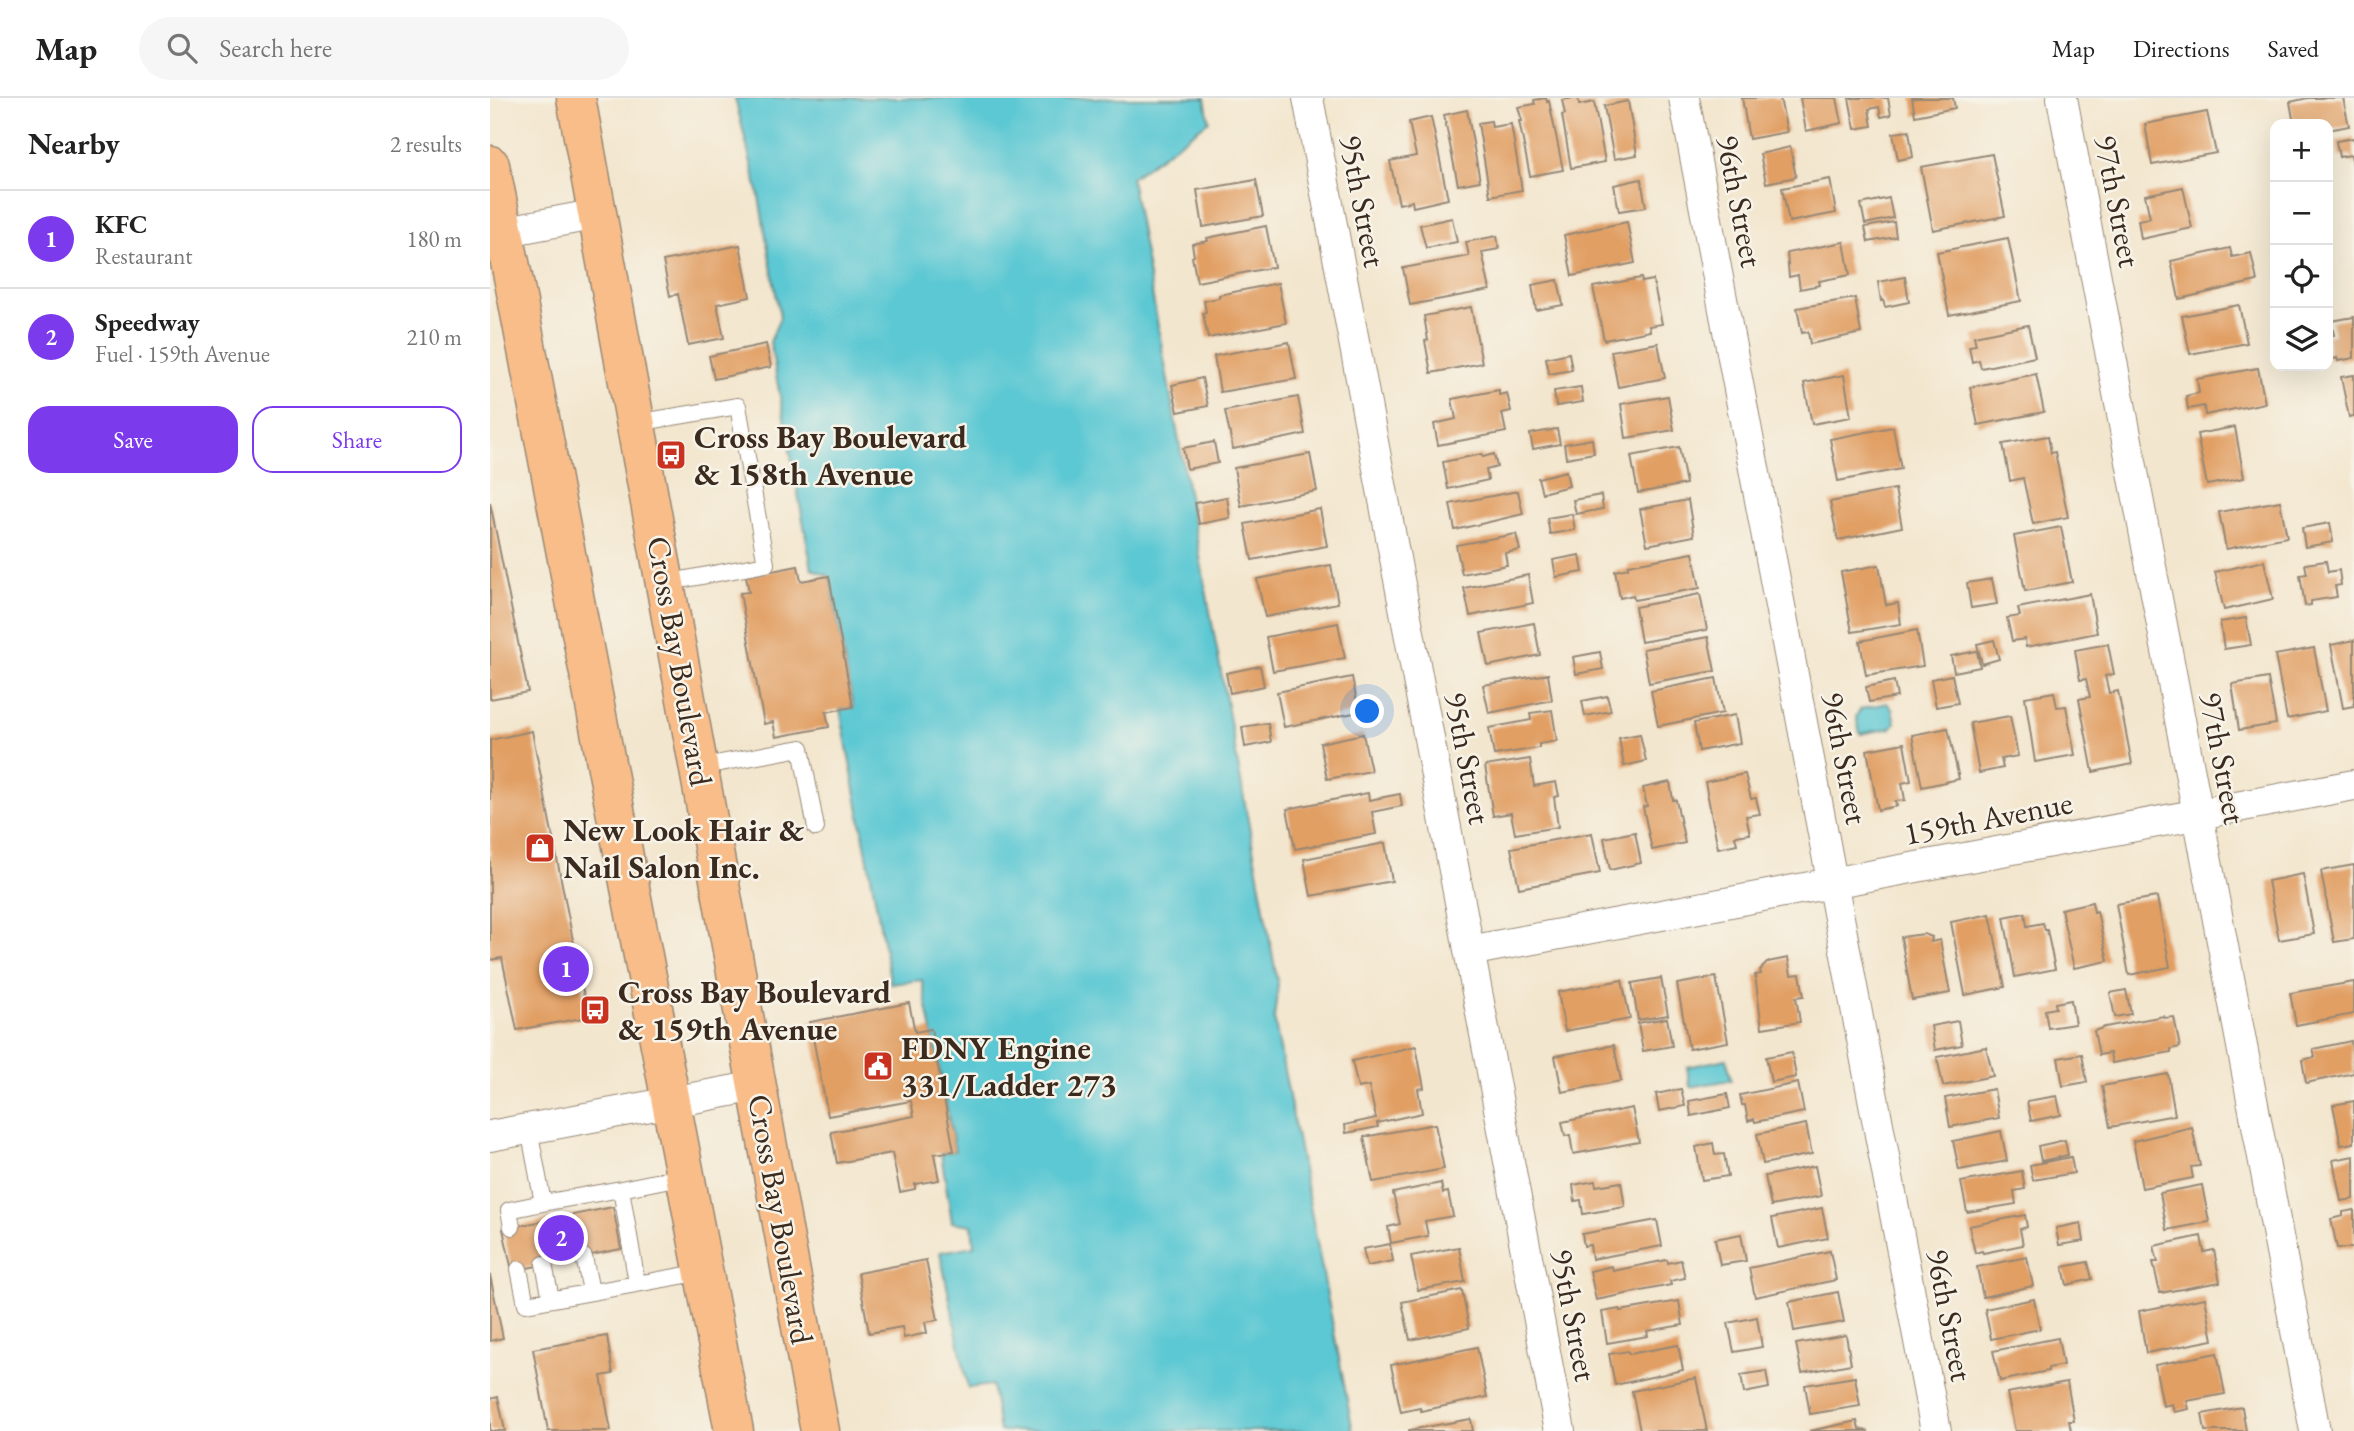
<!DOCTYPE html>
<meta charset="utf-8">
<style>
body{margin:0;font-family:"EB Garamond",serif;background:#f6f6f6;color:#222}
.controls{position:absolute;right:21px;top:21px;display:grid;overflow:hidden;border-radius:14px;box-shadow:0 7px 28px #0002}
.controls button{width:63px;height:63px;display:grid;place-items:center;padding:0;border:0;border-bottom:2px solid #e0e0e0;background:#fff;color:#222;font:35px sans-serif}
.you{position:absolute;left:878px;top:614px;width:24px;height:24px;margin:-18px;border:5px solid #fff;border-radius:50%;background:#1a73e8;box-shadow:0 0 0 10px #1a73e833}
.badge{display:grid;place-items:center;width:46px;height:46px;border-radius:50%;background:#7c3aed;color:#fff;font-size:23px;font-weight:700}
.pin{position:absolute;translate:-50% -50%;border:4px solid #fff;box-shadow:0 2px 7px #0006}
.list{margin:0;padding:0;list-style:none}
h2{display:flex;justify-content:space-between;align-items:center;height:91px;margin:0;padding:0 28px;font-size:30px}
h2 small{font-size:23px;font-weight:400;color:#767676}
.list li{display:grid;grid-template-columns:46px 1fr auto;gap:21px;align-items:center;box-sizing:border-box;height:98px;padding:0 28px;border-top:2px solid #e0e0e0}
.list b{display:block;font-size:26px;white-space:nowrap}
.list p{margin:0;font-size:23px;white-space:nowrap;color:#767676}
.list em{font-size:23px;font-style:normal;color:#767676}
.actions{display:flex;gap:14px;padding:21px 28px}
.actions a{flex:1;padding:16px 0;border:2px solid #7c3aed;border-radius:21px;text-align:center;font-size:24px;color:#7c3aed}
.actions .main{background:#7c3aed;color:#fff}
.icon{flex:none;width:38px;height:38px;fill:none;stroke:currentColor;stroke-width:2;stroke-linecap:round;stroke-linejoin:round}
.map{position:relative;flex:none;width:1864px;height:1333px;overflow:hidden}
header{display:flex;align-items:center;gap:42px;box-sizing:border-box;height:98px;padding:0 35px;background:#fff;border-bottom:2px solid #e0e0e0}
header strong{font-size:33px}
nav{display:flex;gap:38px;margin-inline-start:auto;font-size:24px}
.search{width:490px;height:63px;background:#f6f6f6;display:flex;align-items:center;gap:18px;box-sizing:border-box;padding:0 24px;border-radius:38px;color:#767676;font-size:26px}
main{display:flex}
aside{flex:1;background:#fff}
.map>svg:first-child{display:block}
.water{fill:#5bc8d3;stroke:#4b7978;stroke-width:2}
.building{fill:#e19f63}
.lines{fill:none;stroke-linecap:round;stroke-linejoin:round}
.service-casing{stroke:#978876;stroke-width:18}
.minor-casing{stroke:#978876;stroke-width:32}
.primary-casing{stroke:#978876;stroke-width:41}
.service{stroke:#fff;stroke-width:16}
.minor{stroke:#fff;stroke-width:30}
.primary{stroke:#f8bd89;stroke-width:38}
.labels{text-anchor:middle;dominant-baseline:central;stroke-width:5;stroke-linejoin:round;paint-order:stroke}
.street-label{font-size:32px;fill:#3b2a1e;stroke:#f7f3e8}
.poi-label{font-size:32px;font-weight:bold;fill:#3b2a1e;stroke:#f7f3e8;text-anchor:start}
</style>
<header>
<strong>Map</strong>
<div class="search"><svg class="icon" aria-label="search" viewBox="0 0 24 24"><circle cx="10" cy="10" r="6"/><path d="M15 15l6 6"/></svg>Search here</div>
<nav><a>Map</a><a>Directions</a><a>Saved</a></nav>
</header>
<main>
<aside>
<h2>Nearby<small>2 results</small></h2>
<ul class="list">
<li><span class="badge">1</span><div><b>KFC</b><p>Restaurant</p></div><em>180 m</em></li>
<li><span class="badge">2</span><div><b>Speedway</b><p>Fuel · 159th Avenue</p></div><em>210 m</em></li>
</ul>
<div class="actions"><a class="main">Save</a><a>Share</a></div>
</aside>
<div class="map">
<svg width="1864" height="1333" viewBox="0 0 1864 1333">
<rect width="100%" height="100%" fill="#f7f3e8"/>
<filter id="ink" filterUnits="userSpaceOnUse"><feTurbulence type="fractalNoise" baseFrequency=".0143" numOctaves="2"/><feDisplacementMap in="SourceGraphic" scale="14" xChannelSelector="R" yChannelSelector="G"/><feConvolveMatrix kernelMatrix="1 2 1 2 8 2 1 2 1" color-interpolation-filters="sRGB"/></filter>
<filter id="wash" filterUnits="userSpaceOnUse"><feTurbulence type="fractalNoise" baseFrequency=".00686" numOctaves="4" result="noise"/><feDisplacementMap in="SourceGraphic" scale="28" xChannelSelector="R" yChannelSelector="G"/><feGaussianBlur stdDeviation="1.57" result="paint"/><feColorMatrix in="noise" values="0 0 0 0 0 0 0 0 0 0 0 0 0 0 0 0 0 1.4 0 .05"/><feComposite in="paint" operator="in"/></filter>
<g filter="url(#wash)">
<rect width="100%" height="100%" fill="#f3e6ce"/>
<path class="water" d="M245,0H715L719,23L641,80L788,887L784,920L863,1333H509L502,1287L478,1290L450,1154L484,1148L482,1127L462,1124L451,1056L465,1053L432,882L401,886L350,611L363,609L339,478L322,471L280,244L290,219L268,93Z
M1397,605L1402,611L1405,625L1401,630L1370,636L1366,618L1371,611Z
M1237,961L1241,982L1200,989L1197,969Z"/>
<g id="blocks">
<path class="building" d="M1056,0L1057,4L1059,3L1073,72L1040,78L1029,23H1032L1028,9L1045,6L1044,2Z
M1084,0H1088L1089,7L1104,4L1115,64L1081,70L1072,17L1075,16L1072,2Z
M1252,0H1290L1297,34L1259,41Z
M1310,0H1347L1352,25L1316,33Z
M1359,0H1398L1401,17L1391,19L1389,9L1379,11L1382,28L1365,31Z
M1422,0H1463L1465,10L1425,18Z
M1818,0H1853L1859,28L1838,32V26H1804L1800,4Z
M1138,3L1147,57L1124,61L1114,8Z
M977,12L990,83L968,87L954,17Z
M1717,14L1726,55L1662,67L1655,26Z
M941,19L958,101L923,109L922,103L909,106L900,63L926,58L919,24Z
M1001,23L1002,29L1021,26L1032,92L1000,98L988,25Z
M1419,33L1423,59L1408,62L1403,35Z
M1864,40V67H1863L1861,57L1849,59L1846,43Z
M1300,49L1306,79L1276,85L1270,56Z
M1502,56L1515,118L1443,132L1431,69Z
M1151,81L1156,109L1129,113L1124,87Z
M1340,81L1346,115L1299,124L1292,90Z
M766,82L773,118L713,129L707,92Z
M1693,89L1702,130L1651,141L1648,122L1660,120L1655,97Z
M1399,100L1403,120L1375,126L1371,106Z
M962,120L967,144L936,150L930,127Z
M1137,124L1145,165L1082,178L1074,137Z
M1404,124L1406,139L1378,144L1375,129Z
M776,128L784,169L707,184L702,159L704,158L702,146L718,143L717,140Z
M1007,138L1009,151L992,154L1000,192L920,207L913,170L979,158L976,144Z
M1518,140L1531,203L1459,217L1447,154Z
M1354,144L1360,177L1329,183L1330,187L1310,191L1308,177L1299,179L1297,155Z
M250,147L260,199L227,206L234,240L198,247L188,196L180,198L173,163Z
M1740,150L1742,159L1761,155L1767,183L1689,201L1681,163Z
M1415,179L1419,204L1395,209L1393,202L1391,203L1388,184Z
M1151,180L1152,184L1163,182L1172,226L1159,228L1160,233L1114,242L1103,189Z
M1068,182L1073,207L1046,212L1042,187Z
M788,185L796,225L718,240L713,215L716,214L714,203L729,200V197Z
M1365,200L1371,235L1320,246L1318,234L1312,235L1307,210Z
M1749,207L1757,245L1700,256L1692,218Z
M981,209L992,265L941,275L935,243L938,242L934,218Z
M1864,219V260L1848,263L1847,260L1838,262V238L1844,237L1841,223Z
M1538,227L1545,259L1491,270L1489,262L1482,264L1479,248L1486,247L1484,238Z
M799,244L806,281L730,294L724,258Z
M1168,245L1175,280L1128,289L1121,253Z
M276,246L281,269L224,281L219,258Z
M1079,255L1082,272L1059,276L1056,260Z
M1768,270L1775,305L1715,317L1714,308L1698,311L1696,298L1709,295L1707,281Z
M1546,276L1554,314L1488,327L1480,289Z
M1354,277L1361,319L1322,326L1314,285Z
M1864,277V318L1859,319L1851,279Z
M712,280L718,308L688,314L682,287Z
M1091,289L1093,304L1066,308L1064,293Z
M1009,292V297L1017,295L1021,313L1012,315L1016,334L948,347L944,326L966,321L962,301Z
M1178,298L1184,332L1136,340L1131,306Z
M808,299L815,336L743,351L735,313Z
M1403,329L1411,371L1348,383L1340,341Z
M1745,329L1754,380L1717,387L1707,336Z
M1067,331L1070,346L1043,351L1040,336Z
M1558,338L1561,355L1565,354L1578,419L1543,426L1533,380L1520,383L1513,346Z
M1102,341L1104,355L1076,360L1074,346Z
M724,344L728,365L697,371L693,350Z
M1189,349L1196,386L1148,395L1141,358Z
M820,356L827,393L751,408L744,370Z
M992,356L993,359L1004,356L1007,369L996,372L998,382L958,391L953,364Z
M1076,373L1079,388L1052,395L1048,380Z
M1405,391L1412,429L1348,442L1340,404Z
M1028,393L1033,416L965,432L960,406Z
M1111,397L1113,411L1086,416L1083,402Z
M737,399L740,420L709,426L705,405Z
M1198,402L1204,438L1157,447L1150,411Z
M1790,403L1797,439L1736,451L1729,414Z
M0,404L38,594L0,601Z
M830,411L837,448L762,462L755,426Z
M1082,416L1085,432L1060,436L1057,420Z
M1840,425L1843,444L1815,449L1812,430Z
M1571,429L1582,484L1535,493L1524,438Z
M1026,436L1030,452L1015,455L1017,467L972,476L966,447Z
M1203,455L1210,490L1144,502L1143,497L1130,500L1125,473L1138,470V467Z
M1090,457L1093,474L1066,479L1063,462Z
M1774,463L1783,501L1734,512L1725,474Z
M1836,463L1838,474L1849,472L1851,487L1845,488L1847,499L1821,503V507L1815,508L1810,477L1817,476L1815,466Z
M841,467L848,505L775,519L767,481Z
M1389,467L1396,507L1408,505L1411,526L1362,534L1351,474Z
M308,468L311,483L339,478L363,609L336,614L339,629L286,639L283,624L274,626L250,495L259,494L256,478Z
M1038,477L1043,505L980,518L974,490Z
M1502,481L1507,506L1481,510L1477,485Z
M1210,496L1217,532L1151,544L1145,509Z
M1600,496L1607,535L1536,549L1535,541L1522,543L1517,520L1530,518L1528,510Z
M1756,520L1761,547L1734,551L1730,524Z
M848,525L855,560L783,573L776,539Z
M1044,525L1050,557L998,568L991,535Z
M1427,532L1433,568L1376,577L1370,543Z
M1218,539L1225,573L1159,585L1153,551Z
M1504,542L1509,561L1492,566L1487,546Z
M1864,542V608L1853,610L1841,547Z
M1618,546L1624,576L1615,578L1619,595L1628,593L1642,666L1603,674L1589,601L1600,599L1596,581L1590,582L1585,552Z
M1824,550L1836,613L1797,621L1785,557Z
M1487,553L1490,569L1464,574L1461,558Z
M1110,554L1113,571L1086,576L1083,559Z
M770,568L774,588L740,595L736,575Z
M1058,576L1062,602L999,615L993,587Z
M1462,577L1468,605L1446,609L1441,581Z
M862,579L869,614L794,629L787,594Z
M1226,580L1233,615L1168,628L1161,593Z
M1778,580L1786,626L1749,632L1742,586Z
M1404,583L1407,599L1379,604L1376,589Z
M1564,594L1567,609L1576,608L1585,657L1545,664L1535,599Z
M1117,598L1121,613L1095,618L1092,603Z
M1062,612L1067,643L1049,646V650L1004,657L999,630L1041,622L1040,615Z
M1245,617L1250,645L1209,653L1204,625Z
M1520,618L1528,658L1511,661L1513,670L1489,675L1480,625Z
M778,625L781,644L755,649L752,629Z
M1458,630L1469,681L1432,689L1422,637Z
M42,633L98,919L27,932L12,860L0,862V642Z
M873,636L881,673L837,681L830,645Z
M1150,636L1156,663L1134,668L1129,640Z
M1414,645L1421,683L1412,685L1415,702L1405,703L1407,708L1388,712L1377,652Z
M1040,661L1044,688L1066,684L1069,698L1064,699L1068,729L1025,736L1021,715L1003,718L995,668Z
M1255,676L1261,701L1266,700L1270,716L1256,718L1260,736L1245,738L1247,746L1228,750L1215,684Z
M1180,684L1183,702H1186L1195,745L1162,752L1153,709L1157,708L1153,690Z
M878,695L879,702L910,696L912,708L882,714L886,736L805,751L797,711Z
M1145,734L1151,765L1120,772L1114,740Z
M1102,735L1110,775L1029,790L1021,750Z
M895,745L902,783L821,798L814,761Z
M1864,767V841L1844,844L1831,773Z
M1813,776L1824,836L1789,842L1778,783Z
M1667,799L1680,869L1639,877L1626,806Z
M1602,804L1604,814L1607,813L1618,863L1584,870L1571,811Z
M1535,815L1537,828L1553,825L1555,832H1557L1565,871L1525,879L1514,819Z
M1500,816L1515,889L1475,897L1461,824Z
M1434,836L1442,839L1441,844L1450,842L1460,895L1422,902L1411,839Z
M1298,860L1301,877L1310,876L1314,898L1306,899L1310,924L1272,930L1265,877L1271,876L1270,872L1278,864Z
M1226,879L1238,944L1199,951L1187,886Z
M1171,880L1178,917L1148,922L1142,885Z
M1132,882L1140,921L1075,933L1068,894Z
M1864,884V916L1806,927L1800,895Z
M1636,892L1641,916L1625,919L1620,895Z
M1581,902L1585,926L1558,930L1555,912L1566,910L1565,905Z
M419,905L425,934L441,931L464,1053L444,1056L449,1082L425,1086V1091L410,1094L402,1055L347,1065L341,1034L424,1018L421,1003L338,1018L320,924Z
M1674,918V920L1684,919L1690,949L1681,951V954L1622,965L1620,955L1609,957L1604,933L1615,929Z
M1177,920L1182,948L1153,953L1148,925Z
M1468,923L1472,947L1445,952L1441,928Z
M1861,943L1864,975L1816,985L1812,962L1825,959L1823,951Z
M1124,947L1131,983L1072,994L1065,958Z
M926,948L934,990L928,991L932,1015L887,1025L888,1029L856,1035L855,1027L886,1020L879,988L868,990L862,963Z
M1496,949L1503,978L1453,988L1447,959Z
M1302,954L1306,979L1281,984L1276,959Z
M1592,956L1597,984L1573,988L1568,960Z
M1678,976L1685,1017L1620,1029L1612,988Z
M1308,985L1314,1014L1265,1024L1264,1021L1258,1023L1255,1007H1252L1250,997Z
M1191,991L1195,1008L1169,1013L1166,996Z
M1504,991L1509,1020L1460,1029L1455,1000Z
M1237,996L1240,1010L1201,1018L1199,1003Z
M1567,998L1571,1017L1541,1023L1537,1003Z
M1864,1003V1045L1851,1047L1843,1007Z
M1142,1010L1149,1044L1083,1056L1080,1037L1075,1038L1072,1024Z
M945,1026L954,1071L883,1084L874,1039Z
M1316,1026L1322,1056L1273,1066L1267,1036Z
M1702,1029L1710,1068L1701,1069L1703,1080L1652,1090L1643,1043Z
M1511,1033L1517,1063L1469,1072L1463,1043Z
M1575,1042L1578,1057L1551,1063L1548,1048Z
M1223,1045L1225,1057L1234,1056L1238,1078L1212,1082L1206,1049Z
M1864,1058V1101L1851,1103L1843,1062Z
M1581,1059L1584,1075L1543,1082L1540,1067Z
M1325,1068L1331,1098L1281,1108L1275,1078Z
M1532,1073L1535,1091L1524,1093L1526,1106L1477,1114L1471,1084Z
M1105,1083L1106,1088L1131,1084L1135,1109L1093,1116L1091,1102L1085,1103L1083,1087Z
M951,1085L953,1095L958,1094L963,1118L935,1123L938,1138L901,1145L898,1129L910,1126L903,1095Z
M1712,1087L1719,1124L1677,1132L1670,1095Z
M123,1109L131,1151L22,1173L13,1131Z
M1332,1110L1338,1140L1288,1150L1282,1120Z
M1864,1112V1150H1847L1841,1121L1853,1118V1114Z
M1535,1117L1537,1129L1530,1131L1533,1147L1493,1155L1492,1153L1485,1155L1479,1128Z
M1167,1122L1172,1148L1102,1161L1100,1147L1094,1148L1092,1136Z
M1591,1125L1594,1143L1569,1147L1566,1130Z
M1251,1136L1256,1163L1230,1167L1225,1141Z
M1711,1138L1714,1154L1724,1152L1730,1184L1670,1195L1663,1164H1668L1664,1148Z
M900,1146L903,1163L877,1168L873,1151Z
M969,1149L975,1184L928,1192L921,1158Z
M1340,1153L1346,1182L1265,1199L1259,1170Z
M1537,1159L1543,1188L1493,1199L1487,1169Z
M436,1162L448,1222L435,1224L437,1235L414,1240L412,1229L379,1235L368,1175Z
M1177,1162L1178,1165L1191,1162L1195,1180L1180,1183L1181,1187L1106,1202L1100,1173L1122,1168L1123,1173Z
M1598,1164L1602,1181L1577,1187L1573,1169Z
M0,1177L13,1240L0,1243Z
M972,1192L979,1230L920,1242L912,1204Z
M1348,1194L1354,1224L1304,1233L1299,1204Z
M1715,1200L1723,1242L1656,1255L1649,1213Z
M1544,1201L1550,1231L1501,1241L1495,1211Z
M1189,1203L1193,1227L1157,1233L1158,1238L1117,1245L1112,1214L1130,1211V1213Z
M1267,1219L1272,1249L1244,1254L1238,1225Z
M1356,1237L1361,1266L1312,1275L1306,1246Z
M117,1238L123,1276L111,1278L121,1333H58L43,1251Z
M1568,1240L1573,1267L1558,1270V1273L1510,1283L1503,1253Z
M1188,1247L1193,1272L1125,1287L1119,1256L1138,1253L1139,1256Z
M987,1249L997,1299L931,1313L930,1310L911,1314L901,1267Z
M1727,1255L1735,1296L1697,1303L1699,1311L1684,1314L1682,1306L1673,1308L1665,1267Z
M1276,1273L1279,1290L1254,1295L1251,1277Z
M1365,1279L1370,1308L1320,1316L1315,1287Z
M1206,1280L1217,1333H1150L1142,1293Z
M1577,1284L1584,1323H1579L1581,1333H1525L1517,1295Z
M8,1299L15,1333H0V1301Z
M1752,1309L1756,1333H1715L1712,1316Z
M981,1321L983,1333H919V1332Z
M1367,1323L1369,1331L1379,1333H1319Z"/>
</g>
</g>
<g filter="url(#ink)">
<use href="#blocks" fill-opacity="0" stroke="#978876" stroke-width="2"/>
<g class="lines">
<g class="service-casing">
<path id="service" d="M146,325L248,308L276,466L175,485
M209,669L311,650L326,730
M131,1091L195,1078
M53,1105L131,1091L147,1185
M22,1129L19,1112L53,1105L39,1031
M94,1159L101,1193
M54,1166L61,1201
M29,1171L36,1206L213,1174"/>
</g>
<g class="minor-casing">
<path id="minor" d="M818,0L1070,1333
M1194,0L1446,1333
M1572,0L1825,1333
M0,136L108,116
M979,853L1864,687
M0,1038L267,988"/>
</g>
<g class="primary-casing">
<path id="primary" d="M86,0L330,1333
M0,67L24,184L244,1333"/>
</g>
<use href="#service" class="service"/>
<use href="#minor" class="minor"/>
<use href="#primary" class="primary"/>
</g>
</g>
<defs>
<g id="bus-square" transform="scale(1.575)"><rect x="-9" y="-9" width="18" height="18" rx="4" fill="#c8321e" stroke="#f7f3e8"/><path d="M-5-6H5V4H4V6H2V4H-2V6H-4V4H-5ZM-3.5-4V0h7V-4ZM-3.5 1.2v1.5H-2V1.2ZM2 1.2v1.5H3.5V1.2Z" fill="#fff"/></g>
<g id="shop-square" transform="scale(1.575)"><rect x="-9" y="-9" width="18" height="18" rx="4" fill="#c8321e" stroke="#f7f3e8"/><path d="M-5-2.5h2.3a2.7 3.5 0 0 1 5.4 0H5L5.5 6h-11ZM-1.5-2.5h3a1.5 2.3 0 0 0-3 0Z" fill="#fff"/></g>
<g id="civic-square" transform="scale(1.575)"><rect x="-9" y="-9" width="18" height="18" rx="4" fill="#c8321e" stroke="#f7f3e8"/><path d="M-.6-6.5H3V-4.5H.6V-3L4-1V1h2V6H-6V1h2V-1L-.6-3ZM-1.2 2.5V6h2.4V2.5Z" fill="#fff"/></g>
</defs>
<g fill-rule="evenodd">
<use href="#bus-square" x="181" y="357"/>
<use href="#shop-square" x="50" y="750"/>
<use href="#bus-square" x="105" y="912"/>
<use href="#civic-square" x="388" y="968"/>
</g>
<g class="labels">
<g class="street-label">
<text transform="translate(873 103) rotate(79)">95th Street</text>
<text transform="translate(1250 103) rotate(79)">96th Street</text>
<text transform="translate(1628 103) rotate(79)">97th Street</text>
<text transform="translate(190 563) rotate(80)">Cross Bay Boulevard</text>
<text transform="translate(978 660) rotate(79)">95th Street</text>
<text transform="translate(1355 660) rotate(79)">96th Street</text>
<text transform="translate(1733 660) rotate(79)">97th Street</text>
<text transform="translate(1498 720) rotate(-11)">159th Avenue</text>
<text transform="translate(291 1121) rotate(80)">Cross Bay Boulevard</text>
<text transform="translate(1084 1217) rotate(79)">95th Street</text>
<text transform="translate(1460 1217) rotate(79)">96th Street</text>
</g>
<g class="poi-label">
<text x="204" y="339">Cross Bay Boulevard<tspan x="204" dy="37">&amp; 158th Avenue</tspan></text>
<text x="73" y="732">New Look Hair &amp;<tspan x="73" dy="37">Nail Salon Inc.</tspan></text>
<text x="128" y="894">Cross Bay Boulevard<tspan x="128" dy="37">&amp; 159th Avenue</tspan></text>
<text x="411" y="950">FDNY Engine<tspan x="411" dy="37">331/Ladder 273</tspan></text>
</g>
</g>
</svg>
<div class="controls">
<button>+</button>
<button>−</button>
<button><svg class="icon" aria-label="locate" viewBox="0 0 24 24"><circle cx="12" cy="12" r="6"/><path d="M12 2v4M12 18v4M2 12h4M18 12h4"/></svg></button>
<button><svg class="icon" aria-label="layers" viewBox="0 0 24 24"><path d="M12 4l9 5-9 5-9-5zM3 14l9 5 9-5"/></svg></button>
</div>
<div class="you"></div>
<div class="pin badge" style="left:76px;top:871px">1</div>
<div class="pin badge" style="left:71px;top:1140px">2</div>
</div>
</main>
